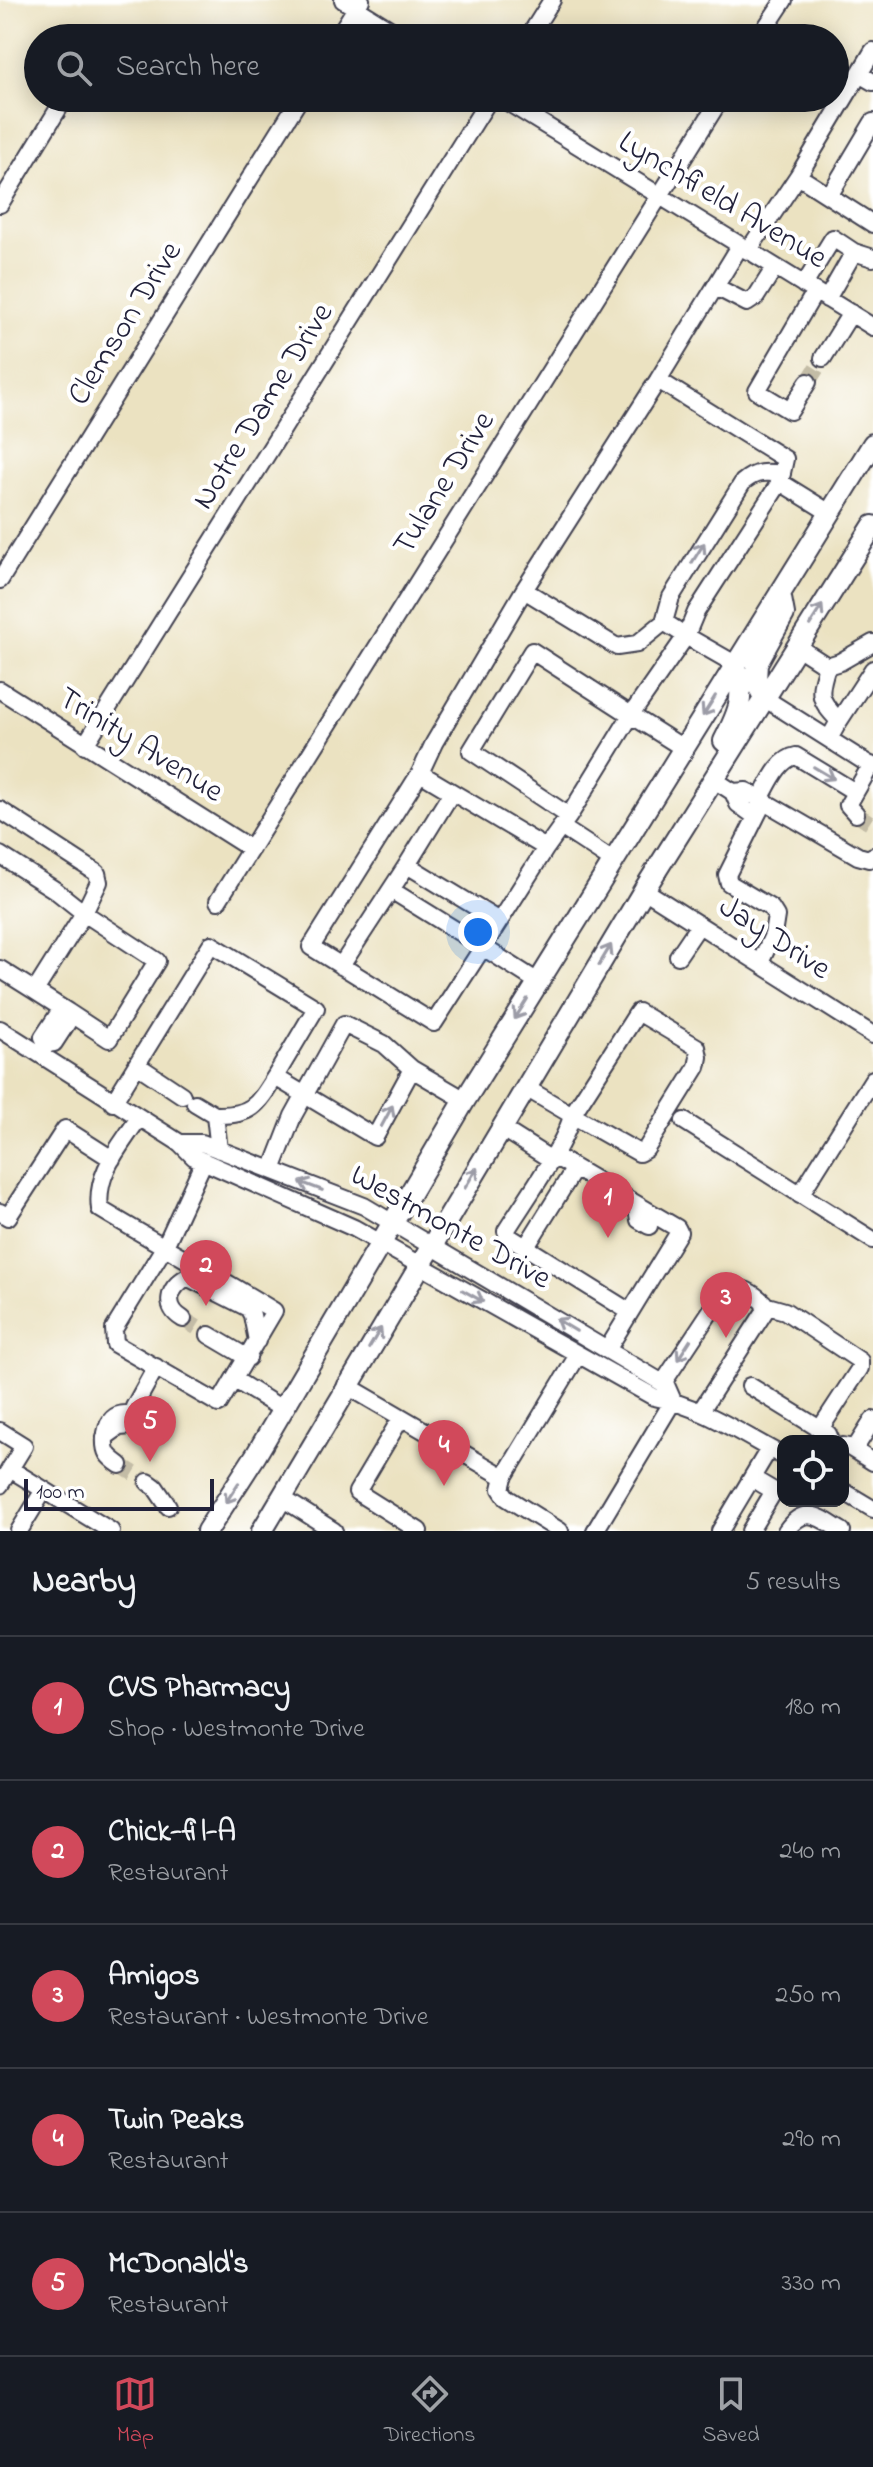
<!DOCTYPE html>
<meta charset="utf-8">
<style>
body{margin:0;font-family:"Indie Flower",sans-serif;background:#242831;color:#f1f3f6}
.controls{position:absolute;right:24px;bottom:24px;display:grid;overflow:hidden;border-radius:16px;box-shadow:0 4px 20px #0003}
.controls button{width:72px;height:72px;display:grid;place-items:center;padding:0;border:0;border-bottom:2px solid #363941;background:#171b24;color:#f1f3f6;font:40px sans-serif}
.scale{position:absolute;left:24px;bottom:20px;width:190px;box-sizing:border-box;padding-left:8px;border:4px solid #22223b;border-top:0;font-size:22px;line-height:28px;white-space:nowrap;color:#22223b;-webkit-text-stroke:6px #fff;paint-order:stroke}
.you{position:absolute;left:478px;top:932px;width:28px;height:28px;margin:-20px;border:6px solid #fff;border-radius:50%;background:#1a73e8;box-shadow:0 0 0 12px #1a73e833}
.badge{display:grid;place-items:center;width:52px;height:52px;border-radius:50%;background:#d1495b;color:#fff;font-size:26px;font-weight:700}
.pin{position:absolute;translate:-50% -66px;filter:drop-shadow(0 2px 4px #0008)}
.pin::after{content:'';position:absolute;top:42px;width:28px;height:24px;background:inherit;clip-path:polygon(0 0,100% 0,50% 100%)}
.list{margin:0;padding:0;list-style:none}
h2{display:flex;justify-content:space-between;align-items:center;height:104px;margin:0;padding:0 32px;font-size:34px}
h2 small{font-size:26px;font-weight:400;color:#9ea1a6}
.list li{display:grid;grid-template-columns:52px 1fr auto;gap:24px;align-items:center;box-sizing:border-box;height:144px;padding:0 32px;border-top:2px solid #363941}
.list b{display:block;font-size:30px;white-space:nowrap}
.list p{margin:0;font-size:26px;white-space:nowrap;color:#9ea1a6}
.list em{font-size:26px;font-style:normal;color:#9ea1a6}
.icon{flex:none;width:44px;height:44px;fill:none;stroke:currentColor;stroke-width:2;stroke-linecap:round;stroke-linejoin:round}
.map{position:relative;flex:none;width:873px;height:1531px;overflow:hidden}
.search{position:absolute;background:#171b24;box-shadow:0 4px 20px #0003;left:24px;right:24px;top:24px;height:88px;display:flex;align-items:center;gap:20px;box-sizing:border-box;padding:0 28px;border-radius:44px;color:#9ea1a6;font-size:30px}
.sheet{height:824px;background:#171b24}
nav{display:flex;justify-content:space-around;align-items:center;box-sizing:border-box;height:112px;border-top:2px solid #363941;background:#171b24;font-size:22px;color:#9ea1a6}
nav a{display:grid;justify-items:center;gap:4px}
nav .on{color:#d1495b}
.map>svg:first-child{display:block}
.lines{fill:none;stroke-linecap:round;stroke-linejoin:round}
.minor-tunnel{stroke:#c3bca6;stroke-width:16;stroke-dasharray:16 8;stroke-linecap:butt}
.minor-casing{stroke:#403f4f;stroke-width:20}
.major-casing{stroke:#403f4f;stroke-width:24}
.minor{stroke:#fff;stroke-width:16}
.major{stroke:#fff;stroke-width:20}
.oneway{stroke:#9c9ca7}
.labels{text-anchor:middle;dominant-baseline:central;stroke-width:8;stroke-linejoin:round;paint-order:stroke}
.street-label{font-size:32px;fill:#22223b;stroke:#fff}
</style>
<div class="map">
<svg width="873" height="1531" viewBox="0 0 873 1531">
<rect width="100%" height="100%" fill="#fff"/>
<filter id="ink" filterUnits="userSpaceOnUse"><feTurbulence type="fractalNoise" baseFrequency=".0125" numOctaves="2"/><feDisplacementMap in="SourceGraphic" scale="16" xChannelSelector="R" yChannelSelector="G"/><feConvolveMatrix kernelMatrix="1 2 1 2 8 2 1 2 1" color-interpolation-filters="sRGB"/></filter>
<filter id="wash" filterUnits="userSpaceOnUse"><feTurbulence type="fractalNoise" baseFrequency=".006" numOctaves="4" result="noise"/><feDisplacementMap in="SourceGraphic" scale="32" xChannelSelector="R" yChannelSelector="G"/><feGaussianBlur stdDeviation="1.8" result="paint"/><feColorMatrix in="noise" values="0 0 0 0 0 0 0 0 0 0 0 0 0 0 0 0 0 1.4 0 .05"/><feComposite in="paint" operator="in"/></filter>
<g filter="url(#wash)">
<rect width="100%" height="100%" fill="#ebe2c1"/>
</g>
<g filter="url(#ink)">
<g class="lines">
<path class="minor-tunnel" d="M808,382L823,358
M856,814L873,825
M183,1319L209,1335
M120,1465L148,1482"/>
<g class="minor-casing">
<path id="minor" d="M343,0L404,38
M337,38L361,0
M528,38L552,0
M759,38L784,0
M859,74L873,82
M501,98L873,327
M798,176L873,224
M829,196L873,122
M0,204L65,98
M748,251L798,176L873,51
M854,252L873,258
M804,285L833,238L854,252L827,299
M716,287L747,303L756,297L775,267
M823,358L851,313
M658,380L740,246
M808,382L790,411L757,391L815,292
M780,482L785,459L658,380L524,590L617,647L637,644L664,622L686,636L696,612L780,482L830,513
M0,580L300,98
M664,622L671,597L743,482C756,471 765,472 782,474
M796,646L827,666C818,694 818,699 839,721L829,739
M827,666L840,662L873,643
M0,690L251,849
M764,698L873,767
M839,721L873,669
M85,745L490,98
M683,748L631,715L686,636L735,664
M420,773L434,743L524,590
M713,779L733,792L746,791L858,856L869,859L873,856
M733,792L738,804L756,817
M759,801C768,786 778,759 796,756L855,792
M0,810L97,873L99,882L84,913L55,890L0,855
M856,814L848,805L871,765
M569,816L471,751L532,651L631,715L569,816L561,827L613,861
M407,865L452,792
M391,890L483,947L546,848
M644,890L873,1035
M218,901L721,98
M678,956L699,925
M760,963L773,935L776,916L771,908L729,883L727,875L763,803
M341,966L407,865L499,921
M0,969L35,991
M538,982L483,947L434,1023L311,947L420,773L546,848L561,827
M0,1029L180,1143L194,1157L354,1228L654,1397C701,1406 742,1434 783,1456
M47,1044L43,1037L57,1016H66L68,1012L109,1039L157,961L84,913L35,991L68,1012
M43,1050L47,1044L54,1043L67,1023L66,1016
M137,1065L182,1095
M412,1069L465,1100
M526,1088L572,1115L638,1012L697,1047L699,1057L697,1067L646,1149L639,1153L572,1115C566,1144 523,1203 506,1231L508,1236L630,1312
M113,1103L211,944L316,1008L275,1077L375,1137L412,1069L384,1044L344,1024L293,1116L272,1170
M195,1103L215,1115
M138,1119C120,1147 95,1173 100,1209C158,1244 217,1276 274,1311L219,1404L115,1344L114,1329L165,1246L204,1161
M684,1121L873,1240
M501,1128L550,1159L561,1160L677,1228L679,1232L607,1350
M180,1143H202L364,1206L666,1385L673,1401
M219,1150L215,1115C251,1116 257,1106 275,1077
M800,1195L873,1079
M636,1204L639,1220L649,1226
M0,1212L8,1217L65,1129L112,1159
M526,1247L575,1168
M764,1305L785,1311L860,1361V1368L820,1429
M183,1319C163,1307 168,1288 187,1277L248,1308L252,1315L257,1341
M209,1335L248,1358
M235,1380L282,1409
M663,1383L726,1288C742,1286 752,1292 764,1303L765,1311L700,1412
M346,1385L504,1477L578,1355
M750,1386L828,1434L831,1441
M134,1407L156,1367
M401,1418L357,1492L419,1531
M0,1431L24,1446L0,1485
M106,1433C111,1405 136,1414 154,1422
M843,1446L849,1447L873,1462
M854,1450L873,1420
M120,1465C107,1456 104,1452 105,1437L119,1427L159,1424
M10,1469L111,1531
M504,1477L501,1489L507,1498L560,1531
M148,1482L155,1487L168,1506
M843,1491L873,1509
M282,1498L334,1531
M19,1531L44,1490
M595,1531L673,1401
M720,1531L769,1449
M750,1531L774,1491L752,1478
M786,1531C805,1503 820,1518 842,1531"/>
</g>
<g class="major-casing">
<path id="major" d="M764,698L756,681L757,663L784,614L780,593
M724,741C739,712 746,697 735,664
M207,1531L256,1455L465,1100L873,444
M262,1531L644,890L873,526"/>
</g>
<use href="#minor" class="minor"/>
<use href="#major" class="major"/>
</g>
<defs><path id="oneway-shaft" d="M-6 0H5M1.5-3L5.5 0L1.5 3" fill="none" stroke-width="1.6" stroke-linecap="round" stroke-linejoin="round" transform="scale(2)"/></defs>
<g class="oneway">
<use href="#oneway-shaft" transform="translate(698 553) rotate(-58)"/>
<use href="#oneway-shaft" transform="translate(816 615) rotate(-58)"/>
<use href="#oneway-shaft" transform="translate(709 706) rotate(122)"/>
<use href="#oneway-shaft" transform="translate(824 773) rotate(31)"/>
<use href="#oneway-shaft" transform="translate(605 955) rotate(-59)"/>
<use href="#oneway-shaft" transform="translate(521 1009) rotate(122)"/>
<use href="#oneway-shaft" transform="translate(387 1116) rotate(-62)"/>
<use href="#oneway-shaft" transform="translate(471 1178) rotate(-59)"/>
<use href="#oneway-shaft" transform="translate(311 1186) rotate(-159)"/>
<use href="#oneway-shaft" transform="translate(473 1296) rotate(29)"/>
<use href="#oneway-shaft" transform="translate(566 1325) rotate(-149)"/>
<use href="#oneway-shaft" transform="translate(375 1338) rotate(-59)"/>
<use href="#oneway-shaft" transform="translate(684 1350) rotate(123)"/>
<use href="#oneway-shaft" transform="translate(232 1493) rotate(123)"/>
</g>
</g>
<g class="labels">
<g class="street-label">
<text transform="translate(722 201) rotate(31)">Lynchfield Avenue</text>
<text transform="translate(126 324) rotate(-58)">Clemson Drive</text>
<text transform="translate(264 407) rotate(-58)">Notre Dame Drive</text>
<text transform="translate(445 484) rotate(-58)">Tulane Drive</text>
<text transform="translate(140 746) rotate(32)">Trinity Avenue</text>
<text transform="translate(774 939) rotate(33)">Jay Drive</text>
<text transform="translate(450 1228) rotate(29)">Westmonte Drive</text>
</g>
</g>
</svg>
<div class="controls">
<button><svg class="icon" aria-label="locate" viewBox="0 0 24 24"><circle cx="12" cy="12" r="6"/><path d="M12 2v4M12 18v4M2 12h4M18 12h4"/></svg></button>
</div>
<div class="scale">100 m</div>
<div class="you"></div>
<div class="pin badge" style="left:608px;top:1238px">1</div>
<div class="pin badge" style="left:206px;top:1306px">2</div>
<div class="pin badge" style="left:726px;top:1338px">3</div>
<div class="pin badge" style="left:444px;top:1486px">4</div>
<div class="pin badge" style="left:150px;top:1462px">5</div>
<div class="search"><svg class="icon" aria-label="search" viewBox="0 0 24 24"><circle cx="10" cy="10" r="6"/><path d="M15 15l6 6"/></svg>Search here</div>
</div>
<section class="sheet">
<h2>Nearby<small>5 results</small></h2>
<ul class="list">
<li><span class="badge">1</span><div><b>CVS Pharmacy</b><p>Shop · Westmonte Drive</p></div><em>180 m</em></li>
<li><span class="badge">2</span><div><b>Chick-fil-A</b><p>Restaurant</p></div><em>240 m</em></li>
<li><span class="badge">3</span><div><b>Amigos</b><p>Restaurant · Westmonte Drive</p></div><em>250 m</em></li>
<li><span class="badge">4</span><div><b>Twin Peaks</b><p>Restaurant</p></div><em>290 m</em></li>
<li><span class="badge">5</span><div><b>McDonald's</b><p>Restaurant</p></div><em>330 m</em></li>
</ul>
</section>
<nav>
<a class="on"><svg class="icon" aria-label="map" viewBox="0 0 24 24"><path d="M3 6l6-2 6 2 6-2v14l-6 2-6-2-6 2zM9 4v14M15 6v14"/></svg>Map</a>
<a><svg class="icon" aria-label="directions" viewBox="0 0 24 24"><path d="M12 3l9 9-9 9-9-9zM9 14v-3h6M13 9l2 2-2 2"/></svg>Directions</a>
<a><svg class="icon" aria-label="saved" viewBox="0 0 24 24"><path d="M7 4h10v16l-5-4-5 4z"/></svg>Saved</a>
</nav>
